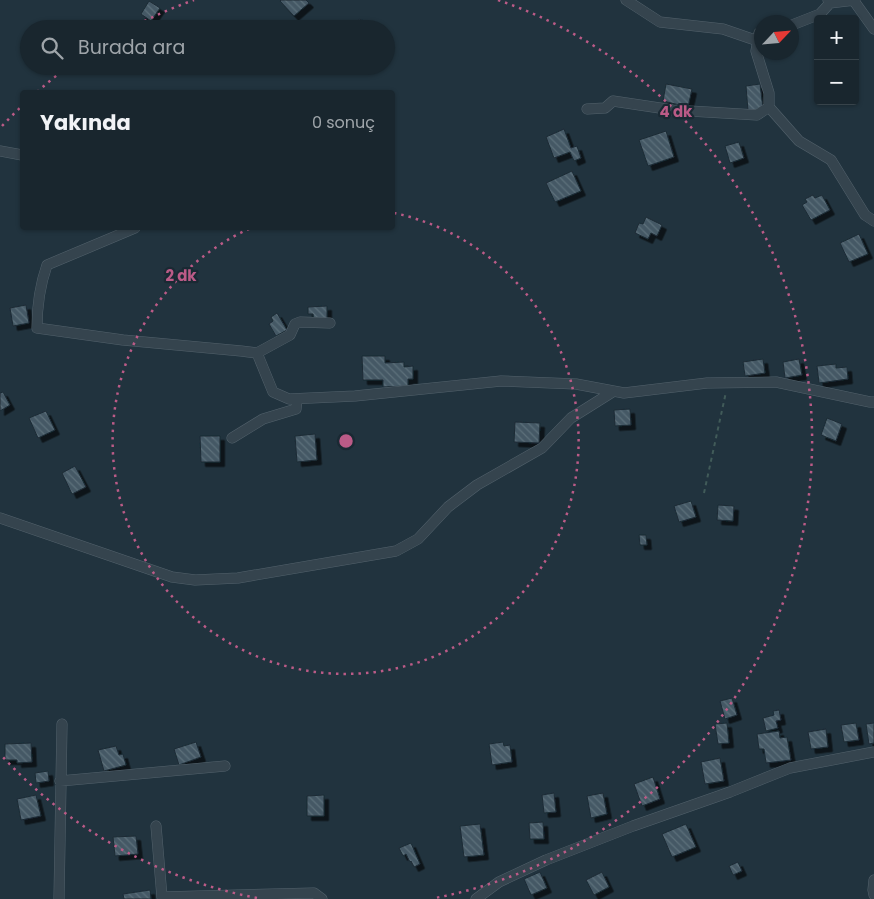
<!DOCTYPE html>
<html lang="tr">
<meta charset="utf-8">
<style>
body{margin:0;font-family:Poppins,sans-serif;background:#26323a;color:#f1f3f6}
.controls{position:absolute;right:15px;top:15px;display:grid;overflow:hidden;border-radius:5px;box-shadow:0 1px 4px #0004}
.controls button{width:45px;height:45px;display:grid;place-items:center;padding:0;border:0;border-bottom:1px solid #37434a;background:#19262e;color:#f1f3f6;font:25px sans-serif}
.compass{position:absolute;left:754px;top:15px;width:45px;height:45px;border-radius:50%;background:#19262e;box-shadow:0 1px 4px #0004;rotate:64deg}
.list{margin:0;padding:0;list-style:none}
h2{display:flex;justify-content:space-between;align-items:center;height:65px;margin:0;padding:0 20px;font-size:21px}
h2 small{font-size:16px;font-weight:400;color:#9fa5aa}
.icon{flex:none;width:28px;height:28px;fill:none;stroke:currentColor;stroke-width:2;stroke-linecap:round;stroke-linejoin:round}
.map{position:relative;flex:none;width:874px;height:899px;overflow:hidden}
.search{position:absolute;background:#19262e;box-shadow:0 1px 4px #0004;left:20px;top:20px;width:375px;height:55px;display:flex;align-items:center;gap:12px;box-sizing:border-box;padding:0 18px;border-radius:28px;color:#9fa5aa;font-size:19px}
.panel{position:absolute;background:#19262e;box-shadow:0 1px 4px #0004;left:20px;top:90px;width:375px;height:140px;border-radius:5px}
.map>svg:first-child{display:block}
.building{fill:url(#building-back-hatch);stroke:#1c2b35;filter:url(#shadow)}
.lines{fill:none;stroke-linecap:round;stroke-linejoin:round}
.minor-casing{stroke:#53626c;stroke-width:11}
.path{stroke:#415b59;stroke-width:2;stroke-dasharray:4 4;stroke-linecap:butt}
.minor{stroke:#35444e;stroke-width:10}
.ring{fill:none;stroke:#bb5b87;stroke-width:2.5;stroke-dasharray:2.5 5}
.centre{fill:#bb5b87;stroke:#1a2933;stroke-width:2.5}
.ring-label{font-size:15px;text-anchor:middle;font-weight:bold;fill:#bb5b87;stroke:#1a2933;stroke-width:4.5;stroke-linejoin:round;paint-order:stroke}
</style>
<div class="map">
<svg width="874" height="899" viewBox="0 0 874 899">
<defs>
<pattern id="building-back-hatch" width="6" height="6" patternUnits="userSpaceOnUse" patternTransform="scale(1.25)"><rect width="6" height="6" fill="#455965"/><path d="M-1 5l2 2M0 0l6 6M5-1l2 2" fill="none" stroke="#5d6f7a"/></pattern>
<filter id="shadow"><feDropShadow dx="4.5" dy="4.5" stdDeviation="0" flood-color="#0009"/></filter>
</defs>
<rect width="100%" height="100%" fill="#21333e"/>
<path class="building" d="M281,0H306L309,3L294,16L280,1Z
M149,1L160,8L151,21L141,14Z
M359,19L378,26L377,29H355Z
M666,84L692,89L688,107L663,101Z
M760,84L763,109L748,111L746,86Z
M564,129L571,148L577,146L581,158L574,161L570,152L554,158L546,137Z
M666,131L674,157L648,166L639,140Z
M739,142L744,158L730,163L725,146Z
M572,171L581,191L555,202L546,183Z
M813,195L815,198L822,195L830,210L811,220L802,205L807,202L805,199Z
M646,217L662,225L657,236L651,233L648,239L635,233L639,223L643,224Z
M859,234L868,254L849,262L840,243Z
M26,305L29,323L13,326L10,308Z
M327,306V321H314L313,314H308V307Z
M277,313L287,330L276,336L269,324L273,321L271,317Z
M362,356H385V363L404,362V367L413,366V379H408V386L383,387V380H363Z
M763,359L765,373L745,376L743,362Z
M799,359L802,375L785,378L783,362Z
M836,364V368L847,367L848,379L819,383L817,366Z
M3,392L10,405L0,411V393Z
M630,409L631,425L615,426L614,410Z
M46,411L55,430L38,438L29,418Z
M827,418L842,424L836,441L821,435Z
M515,422L540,423L539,443L514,442Z
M315,434L317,460L297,462L295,436Z
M200,436H220V462H201Z
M75,466L86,487L72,494L62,473Z
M691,501L696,517L679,522L674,506Z
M718,505L734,506L733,521L717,520Z
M639,535H646L647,545H640Z
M732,698L737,715L725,719L720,701Z
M779,710L781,720L776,721L778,728L766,731L763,718L774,715L773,711Z
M727,723L729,743L718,744L715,724Z
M856,723L859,740L844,742L841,725Z
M874,723V743L869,744L866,724Z
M826,729L828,747L811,749L808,732Z
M779,731L780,738L787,737L791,760L766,763L764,749H759L757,734Z
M196,742L201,757L179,765L174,749Z
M503,742L504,746L510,745L512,762L492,765L489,744Z
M31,743L32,762L17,763V760H5V744Z
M116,746L119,755L123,754L126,765L104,771L98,750Z
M720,758L724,781L705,784L701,762Z
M48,771L49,781L36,783L35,773Z
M653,777L660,799L642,806L634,784Z
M554,793L556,812L544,813L542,795Z
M603,793L607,814L591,818L587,796Z
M36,795L41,816L21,820L17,799Z
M324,795V816H307V796Z
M543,822L544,839H530L529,823Z
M480,824L484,855L464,857L460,826Z
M686,824L696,847L672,857L662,834Z
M136,836L138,854L115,856L113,837Z
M411,843L420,864L414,867L411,861L410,862L406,854L403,856L399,848Z
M738,862L742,871L733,875L729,866Z
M540,872L547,888L531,895L524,879Z
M602,872L609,887L594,895L586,880Z
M150,890L151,899H124L123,894Z"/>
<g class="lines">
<g class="minor-casing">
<path id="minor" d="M626,0L660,22L723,29L758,41
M854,1L874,29
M830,3L855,0
M792,25L820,14L830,3L828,0
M769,107L799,141L831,160L865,215L874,221
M587,109L605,108L613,101L673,110L757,115L769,107V93L756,51L759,33L762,32
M0,151L22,155
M135,228L47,265C40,285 37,306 37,328L123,340L241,351L257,353L273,392L289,399L355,396L501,381L576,384L624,393L707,383L776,382L870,402H874
M257,353L290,335L295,324L300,322L330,323
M232,438L263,419L296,409L297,399
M0,518L172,577L195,580L238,578L396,551L418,539L448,507L477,485L542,448L571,418L614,391
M60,781L225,766
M156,826L162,897L314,893L322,899
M874,880L873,890L874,895
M59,899L62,724
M476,899L499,882L546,860L633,826L730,792L790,768L874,752"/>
</g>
<path class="path" d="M704,493L726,392"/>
<use href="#minor" class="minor"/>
</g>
<g class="ring">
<path d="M394 213A233 233 0 1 1 251 228"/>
<path d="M257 898A466 466 0 0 1 2 756M2 126A466 466 0 0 1 22 106M37 92A466 466 0 0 1 69 66M131 28A466 466 0 0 1 194 0M498 0A466 466 0 0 1 435 898"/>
</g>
<circle cx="346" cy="441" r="8" class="centre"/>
<g class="ring-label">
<text x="676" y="117">4 dk</text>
<text x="181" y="281">2 dk</text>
</g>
</svg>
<div class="controls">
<button>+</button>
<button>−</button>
</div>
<svg class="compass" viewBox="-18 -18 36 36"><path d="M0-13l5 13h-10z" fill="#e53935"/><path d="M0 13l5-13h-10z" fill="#9fa5aa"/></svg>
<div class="search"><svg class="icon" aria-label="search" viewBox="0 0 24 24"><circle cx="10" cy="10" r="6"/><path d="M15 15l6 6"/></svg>Burada ara</div>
<section class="panel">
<h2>Yakında<small>0 sonuç</small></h2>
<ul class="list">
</ul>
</section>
</div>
